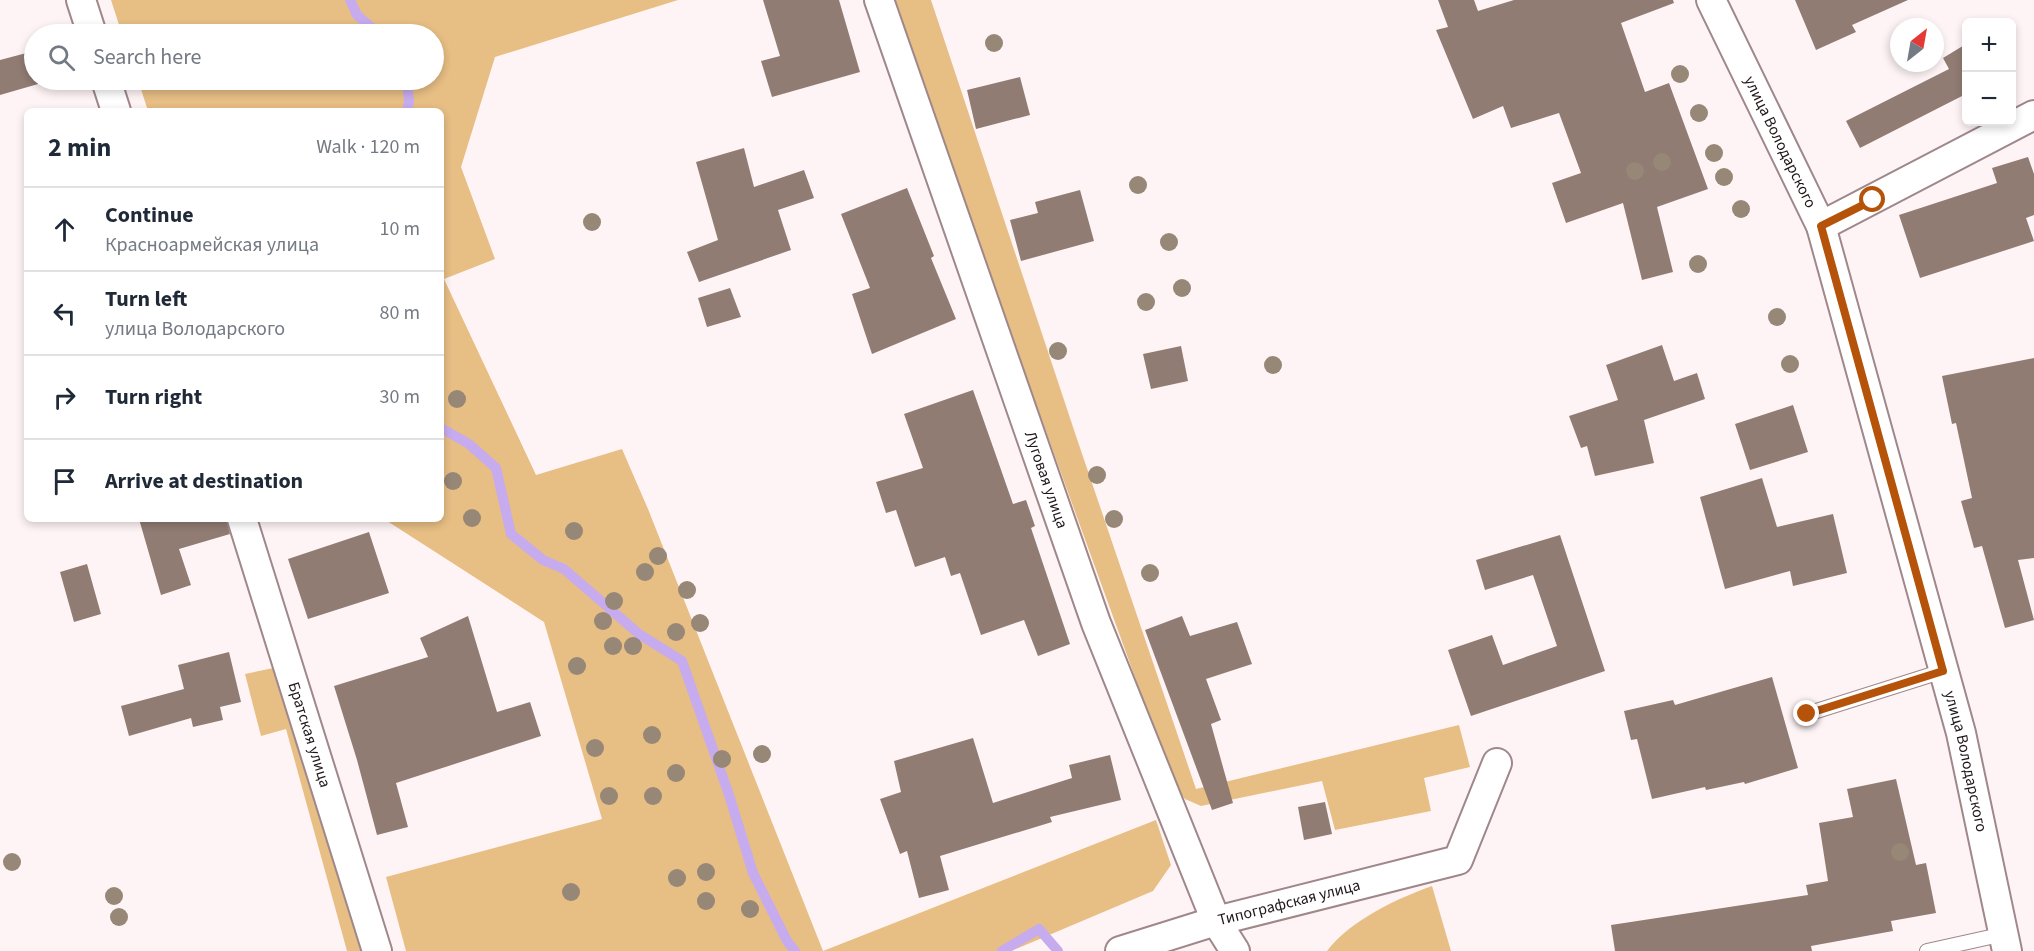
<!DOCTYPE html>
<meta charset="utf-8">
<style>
body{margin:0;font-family:"Source Sans 3",sans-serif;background:#f2f2f3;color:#1f2937}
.controls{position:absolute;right:18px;top:18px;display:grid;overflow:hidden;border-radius:9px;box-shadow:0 3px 9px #0003}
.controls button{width:54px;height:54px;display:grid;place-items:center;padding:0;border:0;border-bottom:2px solid #e0e1e3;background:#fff;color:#1f2937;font:30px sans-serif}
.compass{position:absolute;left:1890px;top:18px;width:54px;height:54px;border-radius:50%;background:#fff;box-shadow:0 3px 9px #0003;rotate:31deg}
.stop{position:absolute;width:18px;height:18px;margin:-14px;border:4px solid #b45309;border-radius:50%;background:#fff}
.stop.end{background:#b45309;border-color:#fff;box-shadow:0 2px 6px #0008}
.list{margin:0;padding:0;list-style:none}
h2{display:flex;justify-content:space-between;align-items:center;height:78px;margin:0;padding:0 24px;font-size:26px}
h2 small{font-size:20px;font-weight:400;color:#747a83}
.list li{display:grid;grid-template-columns:39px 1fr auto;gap:18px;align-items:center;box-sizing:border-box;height:84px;padding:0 24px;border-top:2px solid #e0e1e3}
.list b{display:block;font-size:22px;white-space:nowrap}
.list p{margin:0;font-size:20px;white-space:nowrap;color:#747a83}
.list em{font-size:20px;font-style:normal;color:#747a83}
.icon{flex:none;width:33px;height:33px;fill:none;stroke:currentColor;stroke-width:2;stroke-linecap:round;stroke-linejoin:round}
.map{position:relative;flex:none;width:2034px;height:951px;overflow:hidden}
.search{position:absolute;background:#fff;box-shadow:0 3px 9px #0003;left:24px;top:24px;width:420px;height:66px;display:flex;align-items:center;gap:15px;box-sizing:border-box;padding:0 21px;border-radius:33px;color:#747a83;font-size:22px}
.panel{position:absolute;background:#fff;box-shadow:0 3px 9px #0003;left:24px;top:108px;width:420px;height:414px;border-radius:9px}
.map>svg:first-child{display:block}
.grass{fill:#e7be84}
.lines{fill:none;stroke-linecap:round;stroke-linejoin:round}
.stream{stroke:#c6abee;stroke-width:10}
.building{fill:#917c73}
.lane-casing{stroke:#9f878a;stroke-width:16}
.street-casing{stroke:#9f878a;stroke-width:32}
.lane{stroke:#fff;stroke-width:14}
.street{stroke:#fff;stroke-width:28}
.tree{fill:#968777}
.route{stroke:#b45309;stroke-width:8}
.labels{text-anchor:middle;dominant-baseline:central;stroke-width:6;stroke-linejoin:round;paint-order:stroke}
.street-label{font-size:16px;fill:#201718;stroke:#fff4f5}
</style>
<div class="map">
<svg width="2034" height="951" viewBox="0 0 2034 951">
<rect width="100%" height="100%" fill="#fff4f5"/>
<path class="grass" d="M111,0H678L495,57L461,167L495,259L444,279L536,475L622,449L648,509L823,951L1156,820L1171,865L1153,891L1011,951H406L386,877L602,819L544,622L384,519H441V111H148L138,80H434V34H122Z
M894,0H931L1076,436L1196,789L1459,725L1470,767L1424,778L1431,811L1335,830L1322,781L1201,806L1185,799L1174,785L1027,379Z
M283,666L362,951H347L286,729L261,736L245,674Z
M1432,886L1451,951H1327C1351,920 1396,899 1432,886Z"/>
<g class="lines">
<path class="stream" d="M350,0L357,15L379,34
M407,80L409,102L407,111
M441,428L469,444L496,468L511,534L543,560L564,569L639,634L682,661L729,795L753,873L787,941L795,951
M1002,951L1039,929L1058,951"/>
</g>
<path class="building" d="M763,0H839L860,72L772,97L761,61L780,56Z
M1438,0H1474L1478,11L1514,0H1673L1674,3L1621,23L1645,92L1669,83L1708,189L1657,207L1673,272L1642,280L1623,203L1566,223L1552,183L1581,173L1559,113L1511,128L1503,106L1473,119L1436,30L1448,27Z
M1795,0H1908L1852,25L1856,32L1816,50Z
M1966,44V94L1860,148L1846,121L1949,69L1943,58Z
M34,51V80H45V82L0,95V60Z
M1020,77L1030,115L976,129L967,90Z
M744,148L754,187L804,170L814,198L778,210L791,250L699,282L687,252L718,240L696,162Z
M2028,157L2034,174V215L2026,218L2034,241L1920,278L1899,215L1997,183L1992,168Z
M907,188L934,256L931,258L956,319L872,354L852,294L870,288L841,214Z
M1080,190L1094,241L1021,261L1010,220L1038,213L1035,202Z
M730,288L741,317L707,327L698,298Z
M1662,345L1674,381L1697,373L1705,399L1644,420L1654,463L1595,476L1587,446L1581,448L1569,416L1618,400L1606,365Z
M1181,346L1188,381L1151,389L1143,354Z
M2034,358V558L2018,560L2034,620L2005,628L1982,546L1974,548L1961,501L1972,498L1956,423L1952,424L1942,376Z
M973,390L1013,504L1026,500L1035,526L1031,528L1070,644L1038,656L1024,620L981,635L960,573L951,576L945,557L915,567L896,510L886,513L876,482L923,468L904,414Z
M1793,405L1808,452L1750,470L1735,424Z
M1762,478L1777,527L1833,514L1847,573L1793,586L1790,571L1725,589L1700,497Z
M139,519H226L230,534L179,549L191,585L161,595Z
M369,532L389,593L308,619L288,559Z
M1560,535L1605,671L1471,716L1448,650L1492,635L1503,665L1557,646L1533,575L1485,590L1476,560Z
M87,564L101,614L74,622L60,572Z
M468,616L497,712L530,702L541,736L396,783L408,827L377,835L357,760L334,686L428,657L420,638Z
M1182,616L1190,636L1237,622L1252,664L1206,679L1221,720L1211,724L1233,803L1212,810L1145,630Z
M229,652L241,702L220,707L223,720L193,727L191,718L129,736L121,706L184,689L178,665Z
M1772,677L1798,768L1745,784L1744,782L1706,790L1705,787L1652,799L1637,739L1631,740L1624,711L1673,700L1675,705Z
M973,738L993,803L1072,778L1069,765L1110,755L1121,800L1050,817L1052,822L940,856L949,890L919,898L907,851L900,854L880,799L901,792L894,761Z
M1896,779L1916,865L1926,863L1936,913L1891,921L1893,931L1811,946L1812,951H1615L1611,925L1808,895L1806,885L1828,881L1819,823L1853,817L1847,789Z
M1325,802L1332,834L1304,840L1298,807Z"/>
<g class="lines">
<g class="lane-casing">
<path id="lane" d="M1807,714L1943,671
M1927,951L2004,934"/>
</g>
<g class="street-casing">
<g id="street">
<path d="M81,0L92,34"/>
<path id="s1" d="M879,0L1096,623L1216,921L1235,951"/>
<path id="s2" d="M1711,0L1821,226L1961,733L2007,951"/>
<path d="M106,80L116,111"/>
<path d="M1821,226L2034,115"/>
<path id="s3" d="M242,519L377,951"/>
<path id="s4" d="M1120,951L1216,921L1458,860L1497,763"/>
</g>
</g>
<use href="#lane" class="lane"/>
<use href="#street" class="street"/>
</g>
<g class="tree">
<circle cx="994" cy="43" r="9"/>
<circle cx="1680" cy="74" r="9"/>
<circle cx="1699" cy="113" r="9"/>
<circle cx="1714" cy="153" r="9"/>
<circle cx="1662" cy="162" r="9"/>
<circle cx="1635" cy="171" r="9"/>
<circle cx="1724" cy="177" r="9"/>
<circle cx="1138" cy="185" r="9"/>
<circle cx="1741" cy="209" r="9"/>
<circle cx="592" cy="222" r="9"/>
<circle cx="1169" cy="242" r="9"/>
<circle cx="1698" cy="264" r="9"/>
<circle cx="1182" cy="288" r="9"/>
<circle cx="1146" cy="302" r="9"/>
<circle cx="1777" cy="317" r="9"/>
<circle cx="1058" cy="351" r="9"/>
<circle cx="1790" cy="364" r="9"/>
<circle cx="1273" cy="365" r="9"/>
<circle cx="457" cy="399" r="9"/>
<circle cx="1097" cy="475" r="9"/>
<circle cx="453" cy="481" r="9"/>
<circle cx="472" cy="518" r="9"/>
<circle cx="1114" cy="519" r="9"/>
<circle cx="574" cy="531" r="9"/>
<circle cx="658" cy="556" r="9"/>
<circle cx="645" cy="572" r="9"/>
<circle cx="1150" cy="573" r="9"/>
<circle cx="687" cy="590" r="9"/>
<circle cx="614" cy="601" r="9"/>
<circle cx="603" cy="621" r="9"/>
<circle cx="700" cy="623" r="9"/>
<circle cx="676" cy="632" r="9"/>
<circle cx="613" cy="646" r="9"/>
<circle cx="633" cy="646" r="9"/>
<circle cx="577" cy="666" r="9"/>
<circle cx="652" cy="735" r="9"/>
<circle cx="595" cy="748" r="9"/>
<circle cx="762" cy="754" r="9"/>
<circle cx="722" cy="759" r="9"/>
<circle cx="676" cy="773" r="9"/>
<circle cx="609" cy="796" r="9"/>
<circle cx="653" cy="796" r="9"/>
<circle cx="1900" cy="852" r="9"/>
<circle cx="12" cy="862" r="9"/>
<circle cx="706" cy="872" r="9"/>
<circle cx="677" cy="878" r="9"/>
<circle cx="571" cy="892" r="9"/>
<circle cx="114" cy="896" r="9"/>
<circle cx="706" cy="901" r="9"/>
<circle cx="750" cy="909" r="9"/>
<circle cx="119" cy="917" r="9"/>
</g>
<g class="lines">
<path class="route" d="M1807,714L1943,671L1821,226L1873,200"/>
</g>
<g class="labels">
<g class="street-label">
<text stroke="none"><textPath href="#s2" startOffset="158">улица Володарского</textPath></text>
<text stroke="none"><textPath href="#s1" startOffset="508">Луговая улица</textPath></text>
<text stroke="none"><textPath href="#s3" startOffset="226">Братская улица</textPath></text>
<text stroke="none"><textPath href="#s2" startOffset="806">улица Володарского</textPath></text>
<text stroke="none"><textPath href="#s4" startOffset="176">Типографская улица</textPath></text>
</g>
</g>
</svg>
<div class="controls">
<button>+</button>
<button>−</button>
</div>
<svg class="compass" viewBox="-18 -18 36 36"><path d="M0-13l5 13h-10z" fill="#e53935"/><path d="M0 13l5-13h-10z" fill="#747a83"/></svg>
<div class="stop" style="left:1873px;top:200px"></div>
<div class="stop end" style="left:1807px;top:714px"></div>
<div class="search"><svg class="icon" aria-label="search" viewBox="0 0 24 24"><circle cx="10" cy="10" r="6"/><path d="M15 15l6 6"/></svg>Search here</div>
<section class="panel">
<h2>2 min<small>Walk · 120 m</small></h2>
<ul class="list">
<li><svg class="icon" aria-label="ahead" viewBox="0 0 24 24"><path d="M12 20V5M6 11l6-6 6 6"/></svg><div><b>Continue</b><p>Красноармейская улица</p></div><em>10 m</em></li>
<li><svg class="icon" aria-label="left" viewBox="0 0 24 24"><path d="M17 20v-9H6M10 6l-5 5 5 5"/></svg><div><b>Turn left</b><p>улица Володарского</p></div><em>80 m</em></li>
<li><svg class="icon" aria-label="right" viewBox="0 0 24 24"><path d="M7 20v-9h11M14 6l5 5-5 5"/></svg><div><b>Turn right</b></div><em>30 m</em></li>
<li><svg class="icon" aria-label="arrive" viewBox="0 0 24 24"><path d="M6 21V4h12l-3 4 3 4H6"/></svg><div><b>Arrive at destination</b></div></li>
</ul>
</section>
</div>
